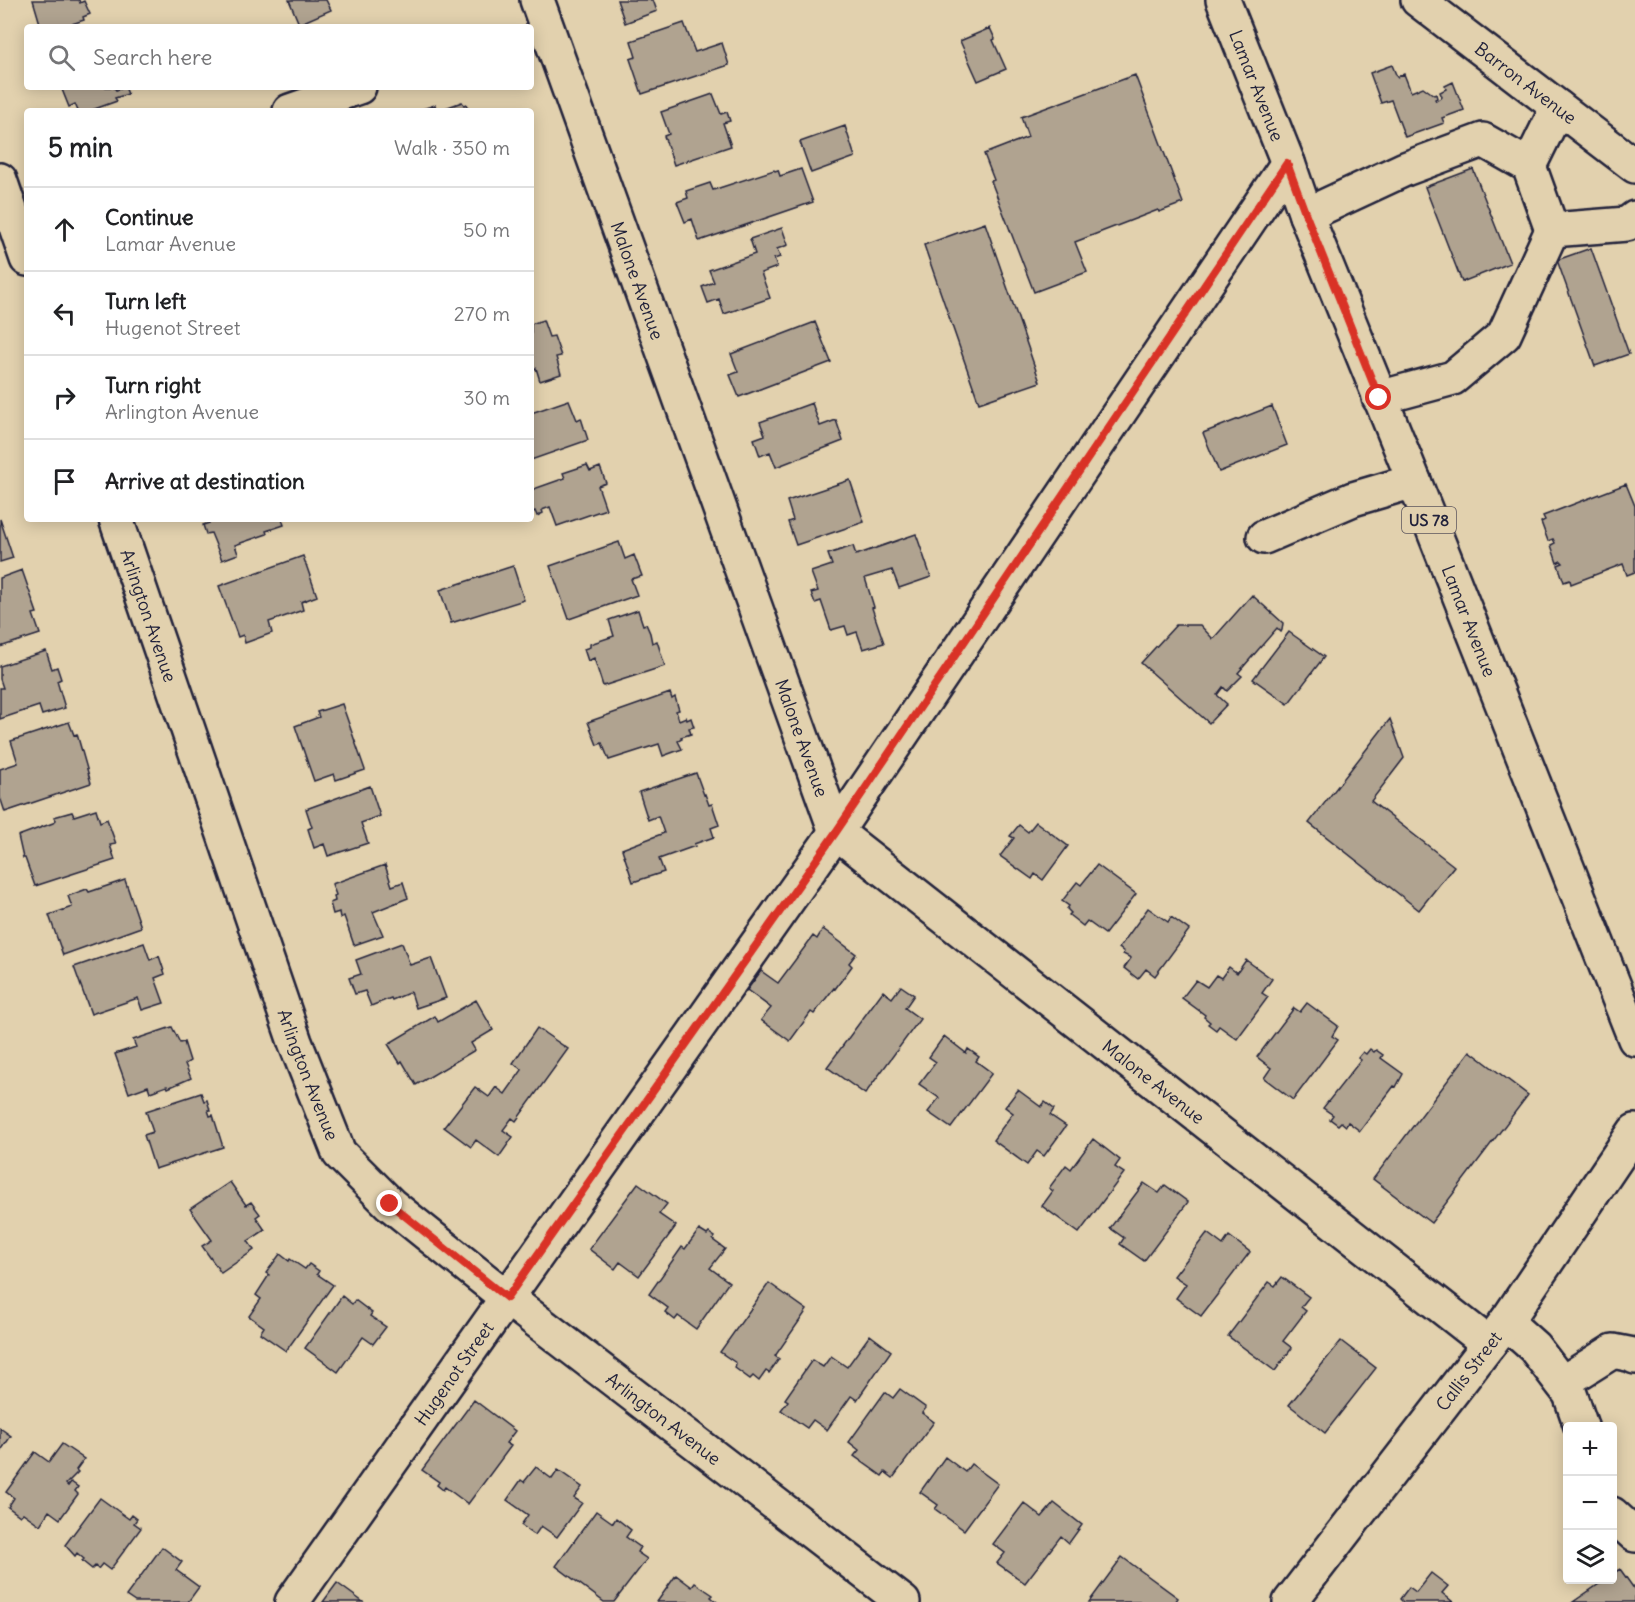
<!DOCTYPE html>
<meta charset="utf-8">
<style>
body{margin:0;font-family:Delius,sans-serif;background:#f2f2f2;color:#202124}
.controls{position:absolute;right:18px;bottom:18px;display:grid;overflow:hidden;border-radius:6px;box-shadow:0 3px 15px #0003}
.controls button{width:54px;height:54px;display:grid;place-items:center;padding:0;border:0;border-bottom:2px solid #e0e0e0;background:#fff;color:#202124;font:30px sans-serif}
.stop{position:absolute;width:18px;height:18px;margin:-14px;border:4px solid #d93025;border-radius:50%;background:#fff}
.stop.end{background:#d93025;border-color:#fff;box-shadow:0 2px 6px #0008}
.list{margin:0;padding:0;list-style:none}
h2{display:flex;justify-content:space-between;align-items:center;height:78px;margin:0;padding:0 24px;font-size:26px}
h2 small{font-size:20px;font-weight:400;color:#757577}
.list li{display:grid;grid-template-columns:39px 1fr auto;gap:18px;align-items:center;box-sizing:border-box;height:84px;padding:0 24px;border-top:2px solid #e0e0e0}
.list b{display:block;font-size:22px;white-space:nowrap}
.list p{margin:0;font-size:20px;white-space:nowrap;color:#757577}
.list em{font-size:20px;font-style:normal;color:#757577}
.icon{flex:none;width:33px;height:33px;fill:none;stroke:currentColor;stroke-width:2;stroke-linecap:round;stroke-linejoin:round}
.map{position:relative;flex:none;width:1635px;height:1602px;overflow:hidden}
.search{position:absolute;background:#fff;box-shadow:0 3px 15px #0003;left:24px;top:24px;width:510px;height:66px;display:flex;align-items:center;gap:15px;box-sizing:border-box;padding:0 21px;border-radius:6px;color:#757577;font-size:22px}
.panel{position:absolute;background:#fff;box-shadow:0 3px 15px #0003;left:24px;top:108px;width:510px;height:414px;border-radius:6px}
.map>svg:first-child{display:block}
.building{fill:#b0a390;stroke:#22223b;stroke-width:1.5}
.lines{fill:none;stroke-linecap:round;stroke-linejoin:round}
.minor-casing{stroke:#22223b;stroke-width:38}
.major-casing{stroke:#22223b;stroke-width:38}
.minor{stroke:#e2d1ae;stroke-width:33}
.major{stroke:#e2d1ae;stroke-width:33}
.route{stroke:#d93025;stroke-width:8}
.labels{text-anchor:middle;dominant-baseline:central;stroke-width:6;stroke-linejoin:round;paint-order:stroke}
.shield{fill:#e2d1ae;stroke:#5c565e;stroke-width:1.5}
.shield-label{font-size:16px;font-weight:bold;fill:#22223b}
.street-label{font-size:18px;fill:#22223b;stroke:#e2d1ae}
</style>
<div class="map">
<svg width="1635" height="1602" viewBox="0 0 1635 1602">
<rect width="100%" height="100%" fill="#e2d1ae"/>
<filter id="ink" filterUnits="userSpaceOnUse"><feTurbulence type="fractalNoise" baseFrequency=".0167" numOctaves="2"/><feDisplacementMap in="SourceGraphic" scale="12" xChannelSelector="R" yChannelSelector="G"/><feConvolveMatrix kernelMatrix="1 2 1 2 8 2 1 2 1" color-interpolation-filters="sRGB"/></filter>
<g filter="url(#ink)">
<path class="building" d="M33,0H79L80,3L84,1L90,14L83,17L84,20L69,25L70,27H41Z
M289,0H326L331,10L299,24Z
M617,0H653L657,11L625,23Z
M684,23L695,52L722,43L729,65L642,94L630,59L636,57L631,41Z
M990,28L995,39L993,40L1006,69L978,81L960,41Z
M1392,65L1397,77L1404,74L1411,92L1423,87L1434,95L1436,94L1437,98L1435,99L1436,101L1442,97L1440,92L1446,89L1445,86L1453,82L1464,110L1442,118L1444,123L1405,137L1391,100L1381,103L1370,73Z
M1135,75L1183,203L1159,212L1158,210L1075,242L1087,272L1034,292L991,181L994,180L984,154L1028,137L1021,117Z
M61,87H114L116,90L125,87L128,94L115,98L117,101L89,111H78L75,104L69,107Z
M713,94L721,114L727,112L730,121L723,123L731,146L674,165L664,136L669,134L661,112Z
M462,102L464,105L466,104L469,111H416L435,105L437,111Z
M845,126L855,157L811,173L800,142Z
M801,169L813,202L699,241L692,219L685,222L677,202L688,198L686,191L710,183L713,190L774,170L775,171L778,170L780,176Z
M1473,169L1510,263L1462,282L1425,187Z
M985,223L1040,382L979,403L924,245Z
M782,228L788,245L777,249L780,257L774,259L777,267L761,273L770,298L724,314L719,299L708,303L702,287L714,282L709,270L755,254L750,239Z
M1591,248L1629,354L1595,366L1557,260Z
M543,320L549,337L554,336L561,356L556,357L561,374L540,381L536,368L531,370V324Z
M815,322L831,362L739,397L730,375L738,372L731,354Z
M569,400L577,420L581,418L588,440L531,460V413Z
M812,403L820,426L836,420L843,441L776,467L770,452L760,456L754,439L765,435L760,422Z
M1272,406L1287,445L1219,472L1203,433Z
M587,465L590,471L600,467L606,483L598,486L606,509L557,526L550,507L542,510L543,513L537,516L535,511L531,513V490L565,478L563,473Z
M850,480L864,522L796,545L788,522L793,520L787,501Z
M1626,484L1635,506V572L1627,575L1623,564L1571,584L1570,580L1564,582L1558,565L1563,563L1561,561L1557,563L1551,545L1555,543L1553,539L1548,541L1541,522L1545,520L1543,516Z
M0,519L13,558L0,562Z
M207,519H282L284,525L266,531L267,534L235,545L238,554L222,560L211,533L206,534L203,525L209,523Z
M916,534L931,577L899,588L892,570L865,578L874,607L872,608L884,643L863,649L857,632L848,635L845,626L831,630L821,601L815,603L811,593L818,591L811,572L832,565L828,554L853,546L856,555Z
M619,542L625,559L634,555L642,576L631,579L637,595L569,619L550,566Z
M303,556L317,596L301,602L303,610L269,622L272,633L245,643L243,635L238,637L219,586Z
M513,566L524,600L451,623L440,590Z
M22,570L37,613L33,614L40,634L0,647V578Z
M1252,595L1283,623L1282,630L1281,632L1277,628L1238,673L1242,676L1227,691L1223,687L1217,695L1227,704L1209,723L1141,663L1176,625H1200L1213,639Z
M638,610L643,625L646,624L650,633L652,643L657,641L665,666L603,686L594,658L588,661L584,649L590,647V644L614,636L609,620Z
M1289,632L1324,657L1288,704L1253,679Z
M46,651L52,669L57,667L61,679L57,681L65,708L42,715L39,706L0,719V688H3L0,679V666Z
M670,693L672,699L675,697L679,710L676,711L679,720L686,717L687,720L691,718L694,727L689,728L691,734L681,737L682,739L678,741L682,749L663,756L659,744L609,760L602,743L597,745L588,722Z
M342,704L365,770L336,780L334,774L314,781L295,726L319,717L317,712Z
M1390,719L1404,758L1371,801L1454,866L1419,910L1309,823Z
M69,722L74,735L77,734L91,783L5,812L0,797V769L18,763L11,741Z
M696,773L704,795L705,794L709,805L712,804L719,825L711,828L714,837L694,844L695,846L659,859L664,872L633,882L622,849L664,833L658,816L648,820L639,792Z
M370,786L380,816L361,823L368,843L328,856L324,844L314,848L308,829L312,827L306,809Z
M96,809L100,822L107,819L116,844L110,845L115,860L35,886L25,858H23L18,836L53,823L56,820L54,817L72,812L74,816Z
M1036,822L1068,846L1043,880L1035,874L1032,879L1000,856L1014,838L1010,836L1019,825L1028,832Z
M385,865L392,886L403,882L408,898L373,912L383,935L354,945L344,916L340,918L339,912L333,914L330,903L335,901L334,896L336,895L332,884Z
M1097,865L1136,894L1105,934L1087,921L1083,926L1069,915L1071,913L1067,909L1069,906L1062,901L1077,882L1081,885Z
M125,880L141,927L63,955L49,915L72,907L68,896L87,889L89,892Z
M1148,908L1168,922L1171,917L1189,930L1155,976L1146,969L1138,979L1124,968L1131,958L1123,954L1124,952L1119,948Z
M823,929L856,954L849,963L852,966L835,989L834,988L814,1014L811,1012L790,1041L761,1020L771,1008L747,990L761,971L778,983L813,936L817,939Z
M144,943L150,960L159,956L165,974L155,978L164,1003L142,1010L138,998L91,1014L74,967Z
M402,943L410,965L431,958L446,998L416,1008L411,992L392,1000L391,998L371,1006L365,991L355,994L349,978L361,974L356,960Z
M1246,960L1272,979L1262,993L1268,997L1237,1039L1219,1026L1216,1030L1208,1024L1210,1022L1204,1017L1205,1015L1182,998L1196,980L1207,987L1216,975L1221,978L1229,967L1237,973Z
M901,986L914,995L905,1008L920,1019L865,1094L827,1067L883,991L892,998Z
M476,1000L493,1030L471,1043L475,1050L416,1085L402,1061L400,1063L388,1044L435,1016L438,1022Z
M1307,1003L1338,1026L1332,1036L1338,1040L1293,1100L1264,1078L1271,1068L1257,1057L1294,1008L1300,1012Z
M172,1027L180,1043L184,1042L190,1061L185,1064L191,1078L168,1088L167,1086L150,1092L148,1086L129,1093L115,1054L136,1047L133,1040Z
M537,1028L568,1049L516,1121L512,1118L503,1130L513,1137L499,1157L476,1140L471,1147L444,1127L475,1087L489,1097L496,1087L505,1094L522,1070L513,1063Z
M944,1036L966,1053L968,1049L979,1057L976,1061L992,1073L951,1128L928,1112L939,1098L919,1084L936,1062L929,1057Z
M1370,1049L1374,1052L1376,1050L1383,1055L1381,1058L1403,1074L1396,1087L1394,1086L1360,1131L1348,1122L1346,1126L1341,1122L1338,1125L1330,1119L1333,1115L1323,1108L1361,1060L1358,1058L1363,1052L1366,1054Z
M1470,1051L1528,1095L1431,1223L1373,1179Z
M1018,1090L1041,1107L1045,1102L1054,1109L1050,1115L1066,1126L1044,1156L1037,1151L1027,1165L993,1140L1013,1113L1005,1107Z
M201,1093L204,1101L207,1100L210,1110H208L210,1116L213,1115L223,1147L155,1169L144,1135L153,1132L146,1111Z
M1093,1139L1120,1160L1115,1167L1124,1173L1079,1233L1042,1206L1053,1191L1049,1188L1066,1165L1071,1169Z
M230,1182L246,1205L251,1202L260,1214L256,1217L265,1230L248,1241L254,1250L221,1273L202,1246L212,1240L190,1209Z
M638,1183L667,1204L659,1214L676,1226L639,1276L620,1262L615,1269L589,1249Z
M1144,1183L1159,1193L1165,1185L1188,1202L1144,1261L1120,1244L1124,1238L1110,1228Z
M699,1230L707,1235L709,1233L715,1237L713,1240L725,1249L710,1268L729,1282L696,1329L678,1316L675,1320L665,1312L668,1308L649,1294L682,1247L685,1249Z
M1207,1233L1223,1245L1229,1236L1250,1252L1201,1316L1176,1298L1186,1284L1174,1276Z
M280,1254L289,1261L290,1259L305,1269L309,1264L319,1271L317,1274L333,1285L286,1351L260,1333L264,1327L249,1316L261,1299L256,1295L269,1275L266,1273Z
M1282,1277L1309,1297L1301,1307L1306,1311L1283,1341L1292,1348L1275,1371L1228,1336L1269,1282L1275,1286Z
M769,1283L807,1310L775,1356L779,1359L769,1373L766,1371L759,1381L753,1376L750,1379L735,1368L736,1363L720,1352Z
M342,1296L352,1304L355,1300L372,1313L370,1316L386,1327L373,1344L363,1337L338,1372L305,1348Z
M870,1335L891,1351L857,1400L851,1396L827,1430L813,1420L807,1428L781,1410L788,1401L785,1399L812,1360L823,1367L831,1356L847,1367Z
M1341,1341L1376,1368L1325,1433L1289,1405Z
M900,1389L926,1408L922,1413L934,1422L893,1478L885,1472L882,1476L854,1456L859,1450L849,1442L885,1392L893,1398Z
M474,1400L515,1431L506,1443L511,1446L468,1504L445,1487L443,1490L437,1485L439,1482L422,1470Z
M0,1428L11,1436L0,1452Z
M62,1444L84,1459L76,1470L78,1472L66,1484L68,1486L71,1482L78,1487L75,1491L78,1494L60,1519L49,1511L40,1525L23,1513L20,1516L8,1507L14,1498L6,1492L35,1452L49,1462Z
M945,1457L965,1472L971,1464L998,1484L964,1530L935,1509L938,1505L920,1492Z
M536,1467L552,1479L558,1470L582,1487L574,1498L582,1503L557,1537L541,1526L535,1535L521,1525L528,1515L507,1500L521,1480L524,1482Z
M100,1498L129,1519L132,1515L137,1519L134,1523L141,1528L110,1570L102,1564L98,1569L95,1566L92,1569L82,1561L84,1559L77,1553L75,1556L65,1545Z
M1024,1503L1042,1517L1054,1503L1082,1525L1069,1543L1061,1536L1025,1583L997,1563L1005,1553L993,1544Z
M596,1511L613,1523L616,1518L631,1530L626,1537L640,1547L637,1552L647,1559L614,1602H604L556,1566Z
M162,1547L182,1562L176,1570L199,1587L188,1602H135L126,1596Z
M1122,1557L1178,1598L1176,1601L1177,1602H1089Z
M1620,1569L1635,1590V1602H1573L1605,1580H1612V1574Z
M1431,1573L1448,1586L1442,1593L1453,1602H1403L1400,1599L1409,1587L1416,1592Z
M676,1575L692,1587L695,1583L713,1595L711,1597L717,1602H657Z
M337,1583L363,1602H323Z"/>
<g class="lines">
<g class="minor-casing">
<g id="minor">
<path id="s1" d="M537,0L836,832L1489,1344"/>
<path d="M290,111L359,87"/>
<path d="M1529,166L1558,107"/>
<path d="M0,180L27,259"/>
<path d="M1306,215L1405,169L1483,140L1529,166L1552,230L1504,335L1453,378L1379,398"/>
<path d="M1552,230L1627,224L1635,218"/>
<path id="s2" d="M116,519L295,1042L339,1153L390,1204L507,1298L903,1602"/>
<path d="M1264,537L1353,499L1414,481"/>
<path d="M1506,1322L1534,1347L1570,1394L1581,1426"/>
<path d="M1562,1383L1613,1351L1633,1355L1635,1357"/>
<path d="M1612,1514L1635,1535"/>
<path id="s3" d="M292,1602L836,832L1288,163"/>
<path id="s4" d="M1290,1602L1506,1322L1635,1131"/>
</g>
</g>
<g class="major-casing">
<g id="major">
<path id="s5" d="M1223,0L1288,163L1306,215L1414,481L1635,1039"/>
<path id="s6" d="M1418,0L1635,166"/>
</g>
</g>
<use href="#minor" class="minor"/>
<use href="#major" class="major"/>
</g>
</g>
<g class="lines" filter="url(#ink)">
<path class="route" d="M390,1204L507,1298L836,832L1287,163L1306,215L1379,398"/>
</g>
<g class="labels">
<rect class="shield" x="1402" y="507" width="54" height="26" rx="4.5"/>
<g class="shield-label">
<text x="1429" y="520">US 78</text>
</g>
<g class="street-label">
<text stroke="none"><textPath href="#s6" startOffset="136">Barron Avenue</textPath></text>
<text stroke="none"><textPath href="#s5" startOffset="92">Lamar Avenue</textPath></text>
<text stroke="none"><textPath href="#s1" startOffset="298">Malone Avenue</textPath></text>
<text stroke="none"><textPath href="#s2" startOffset="102">Arlington Avenue</textPath></text>
<text stroke="none"><textPath href="#s5" startOffset="668">Lamar Avenue</textPath></text>
<text stroke="none"><textPath href="#s1" startOffset="784">Malone Avenue</textPath></text>
<text stroke="none"><textPath href="#s2" startOffset="588">Arlington Avenue</textPath></text>
<text stroke="none"><textPath href="#s1" startOffset="1288">Malone Avenue</textPath></text>
<text stroke="none"><textPath href="#s4" startOffset="292">Callis Street</textPath></text>
<text stroke="none"><textPath href="#s3" startOffset="280">Hugenot Street</textPath></text>
<text stroke="none"><textPath href="#s2" startOffset="1092">Arlington Avenue</textPath></text>
</g>
</g>
</svg>
<div class="controls">
<button>+</button>
<button>−</button>
<button><svg class="icon" aria-label="layers" viewBox="0 0 24 24"><path d="M12 4l9 5-9 5-9-5zM3 14l9 5 9-5"/></svg></button>
</div>
<div class="stop" style="left:1379px;top:398px"></div>
<div class="stop end" style="left:390px;top:1204px"></div>
<div class="search"><svg class="icon" aria-label="search" viewBox="0 0 24 24"><circle cx="10" cy="10" r="6"/><path d="M15 15l6 6"/></svg>Search here</div>
<section class="panel">
<h2>5 min<small>Walk · 350 m</small></h2>
<ul class="list">
<li><svg class="icon" aria-label="ahead" viewBox="0 0 24 24"><path d="M12 20V5M6 11l6-6 6 6"/></svg><div><b>Continue</b><p>Lamar Avenue</p></div><em>50 m</em></li>
<li><svg class="icon" aria-label="left" viewBox="0 0 24 24"><path d="M17 20v-9H6M10 6l-5 5 5 5"/></svg><div><b>Turn left</b><p>Hugenot Street</p></div><em>270 m</em></li>
<li><svg class="icon" aria-label="right" viewBox="0 0 24 24"><path d="M7 20v-9h11M14 6l5 5-5 5"/></svg><div><b>Turn right</b><p>Arlington Avenue</p></div><em>30 m</em></li>
<li><svg class="icon" aria-label="arrive" viewBox="0 0 24 24"><path d="M6 21V4h12l-3 4 3 4H6"/></svg><div><b>Arrive at destination</b></div></li>
</ul>
</section>
</div>
